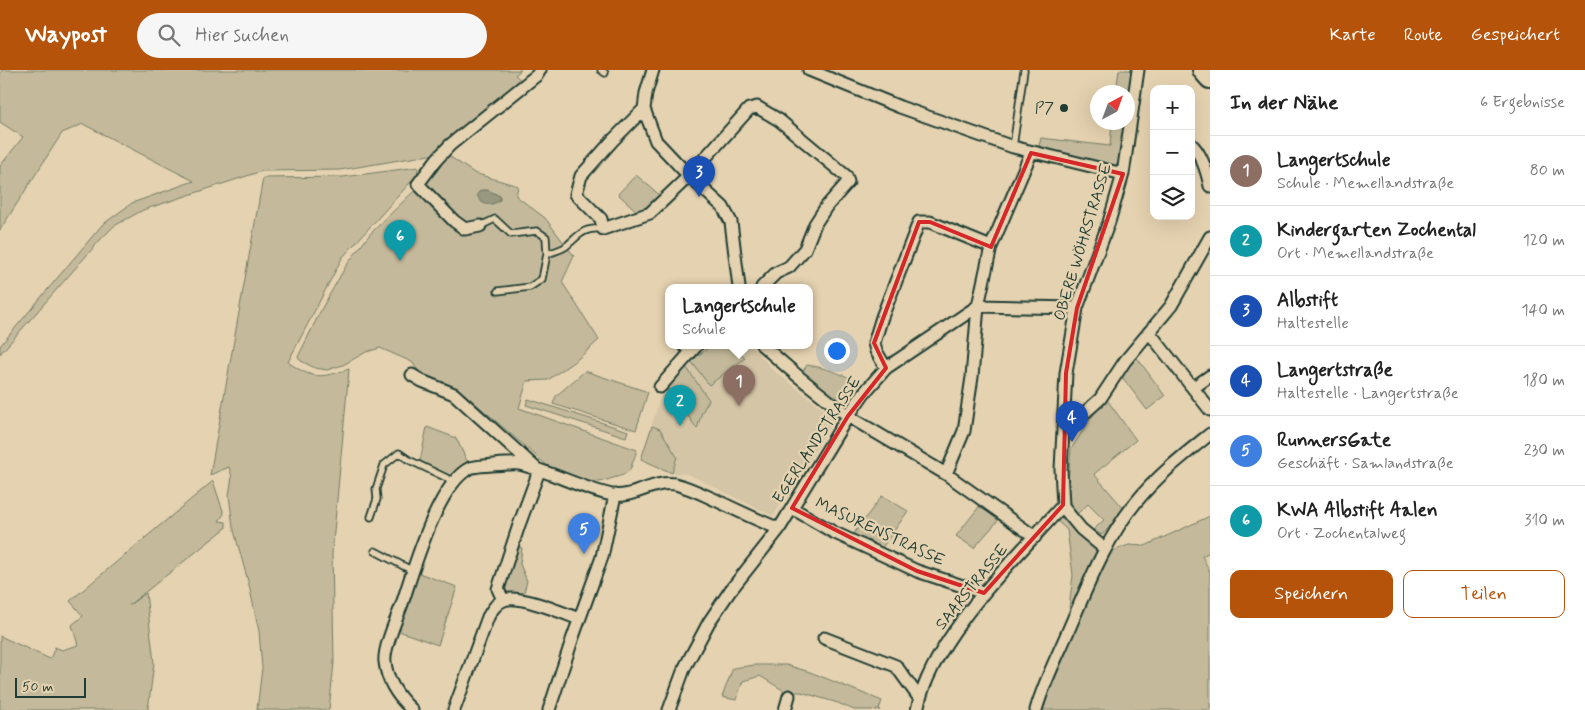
<!DOCTYPE html>
<html lang="de">
<meta charset="utf-8">
<style>
body{margin:0;font-family:Mynerve,sans-serif;background:#f6f6f6;color:#222}
.controls{position:absolute;right:15px;top:15px;display:grid;overflow:hidden;border-radius:10px;box-shadow:0 5px 20px #0002}
.controls button{width:45px;height:45px;display:grid;place-items:center;padding:0;border:0;border-bottom:1px solid #e0e0e0;background:#fff;color:#222;font:25px sans-serif}
.compass{position:absolute;left:1090px;top:15px;width:45px;height:45px;border-radius:50%;background:#fff;box-shadow:0 5px 20px #0002;rotate:41deg}
.scale{position:absolute;left:15px;bottom:12px;width:71px;box-sizing:border-box;padding-left:5px;border:2px solid #1f3d34;border-top:0;font-size:14px;line-height:18px;white-space:nowrap;color:#1f3d34;-webkit-text-stroke:4px #e5d2b0;paint-order:stroke}
.you{position:absolute;left:836px;top:280px;width:18px;height:18px;margin:-12px;border:4px solid #fff;border-radius:50%;background:#1a73e8;box-shadow:0 0 0 8px #1a73e833}
.badge{display:grid;place-items:center;width:32px;height:32px;border-radius:50%;background:#b45309;color:#fff;font-size:16px;font-weight:700}
.pin{position:absolute;translate:-50% -41px;filter:drop-shadow(0 1px 2px #0008)}
.pin::after{content:'';position:absolute;top:26px;width:18px;height:15px;background:inherit;clip-path:polygon(0 0,100% 0,50% 100%)}
.popup{position:absolute;left:665px;top:214px;width:148px;height:65px;box-sizing:border-box;display:grid;place-content:center;border-radius:10px;background:#fff;filter:drop-shadow(0 1px 4px #0005);font-size:16px;white-space:nowrap;color:#767676}
.popup b{font-size:19px;color:#222}
.popup::after{content:'';position:absolute;left:50%;top:100%;margin-left:-10px;border:10px solid transparent;border-top-color:#fff}
.list{margin:0;padding:0;list-style:none}
h2{display:flex;justify-content:space-between;align-items:center;height:65px;margin:0;padding:0 20px;font-size:21px}
h2 small{font-size:16px;font-weight:400;color:#767676}
.list li{display:grid;grid-template-columns:32px 1fr auto;gap:15px;align-items:center;box-sizing:border-box;height:70px;padding:0 20px;border-top:1px solid #e0e0e0}
.list b{display:block;font-size:19px;white-space:nowrap}
.list p{margin:0;font-size:16px;white-space:nowrap;color:#767676}
.list em{font-size:16px;font-style:normal;color:#767676}
.actions{display:flex;gap:10px;padding:15px 20px}
.actions a{flex:1;padding:11px 0;border:1px solid #b45309;border-radius:10px;text-align:center;font-size:18px;color:#b45309}
.actions .main{background:#b45309;color:#fff}
.icon{flex:none;width:28px;height:28px;fill:none;stroke:currentColor;stroke-width:2;stroke-linecap:round;stroke-linejoin:round}
.map{position:relative;flex:none;width:1210px;height:640px;overflow:hidden}
header{display:flex;align-items:center;gap:30px;box-sizing:border-box;height:70px;padding:0 25px;background:#b45309;color:#fff}
header strong{font-size:24px}
nav{display:flex;gap:28px;margin-inline-start:auto;font-size:18px}
.search{width:350px;height:45px;background:#f6f6f6;display:flex;align-items:center;gap:12px;box-sizing:border-box;padding:0 18px;border-radius:28px;color:#767676;font-size:19px}
main{display:flex}
aside{flex:1;background:#fff}
.map>svg:first-child{display:block}
.built{fill:#d4c5a6}
.green{fill:#c4ba9b;stroke:#727c68}
.water{fill:#98977f;stroke:#687361}
.lines{fill:none;stroke-linecap:round;stroke-linejoin:round}
.lane-casing{stroke:#1f3d34;stroke-width:9}
.street-casing{stroke:#1f3d34;stroke-width:15}
.highway-casing{stroke:#1f3d34;stroke-width:24}
.lane{stroke:#e5d2b0;stroke-width:5.5}
.street{stroke:#e5d2b0;stroke-width:11}
.highway{stroke:#e5d2b0;stroke-width:20}
.marked{fill:none;stroke:#d62828;stroke-width:4;stroke-linejoin:round}
.poi-dot{fill:#1f3d34;stroke:#e5d2b0;stroke-width:2}
.labels{text-anchor:middle;dominant-baseline:central;stroke-width:4.5;stroke-linejoin:round;paint-order:stroke}
.poi-label{font-size:16px;fill:#1f3d34;stroke:#e5d2b0;text-anchor:end}
.street-label{font-size:16px;fill:#1f3d34;stroke:#e5d2b0}
</style>
<header>
<strong>Waypost</strong>
<div class="search"><svg class="icon" aria-label="search" viewBox="0 0 24 24"><circle cx="10" cy="10" r="6"/><path d="M15 15l6 6"/></svg>Hier suchen</div>
<nav><a>Karte</a><a>Route</a><a>Gespeichert</a></nav>
</header>
<main>
<div class="map">
<svg width="1210" height="640" viewBox="0 0 1210 640">
<rect width="100%" height="100%" fill="#e5d2b0"/>
<filter id="ink" filterUnits="userSpaceOnUse"><feTurbulence type="fractalNoise" baseFrequency=".02" numOctaves="2"/><feDisplacementMap in="SourceGraphic" scale="10" xChannelSelector="R" yChannelSelector="G"/><feConvolveMatrix kernelMatrix="1 2 1 2 8 2 1 2 1" color-interpolation-filters="sRGB"/></filter>
<g filter="url(#ink)">
<path class="built" d="M702,275H751L773,300L835,348L773,446L688,404L672,403L641,389L663,320Z"/>
<path class="green" d="M2,0H521L515,5L523,12L444,72L435,84L340,100L262,101L143,140L114,156L101,169L0,284V276L102,155L132,133L194,111L83,54L62,63L0,160V96L23,67L0,52V5Z
M1119,0H1138L1123,104L1037,84L1041,68L1110,76L1112,53L1128,52V22H1116Z
M446,84L474,103L518,116L516,126L545,148L574,186L562,212L599,270L579,288L548,310L527,311L519,338L637,380L630,400L623,405L600,412L583,411L549,397L460,320L424,309L412,292L380,278L366,282L343,295L327,300L315,298L301,291L298,287L322,238L346,196L370,164L417,118Z
M418,97L417,105L342,188L288,292C313,310 321,308 349,299L332,484L334,593L329,640H257L262,598L259,561L249,515L233,457L229,425L232,407L229,397L210,405L263,108L343,107Z
M636,105L662,127L640,144L618,124Z
M712,275H735L745,288L709,315L691,291Z
M1135,285L1165,326L1147,340L1119,303Z
M684,294L709,330L702,342L697,359L676,328L665,318Z
M807,295C829,298 849,307 869,317L848,346L799,307Z
M585,301L648,322L636,360L553,334L556,326Z
M1105,327L1136,370L1094,404L1125,440L1102,465L1093,460L1104,450L1088,434L1077,444L1070,437L1068,411L1071,379Z
M528,329L628,361L626,367L526,335Z
M652,356L660,359L677,387L672,403L641,389Z
M427,357L456,368L469,395L453,408L420,391Z
M213,411L224,444L219,451L226,452V458L129,535L146,523L154,593L148,640H0V566L50,589L55,577L62,580L78,575L72,555L83,546L70,531Z
M882,426L908,441L879,482L851,467Z
M982,433L1001,447L974,478L956,466Z
M1062,438L1103,480L1074,541L1069,538L1073,505L1067,460L1054,448Z
M1210,446V482L1202,486L1210,502V640H1043L1054,604L1109,482L1129,475L1145,476Z
M514,475L522,478L520,494L527,511L523,526H506L500,519Z
M416,502L457,517L438,575L396,560Z
M755,595H786L810,602L882,631L879,639L881,640H854L838,633L801,622H786L760,606L743,611L736,630L722,627L733,598Z"/>
<path class="water" d="M481,120H488L500,126V130C491,137 480,136 477,124Z"/>
<g class="lines">
<g class="lane-casing">
<path id="lane" d="M601,0L605,3
M1013,77L1024,0
M480,156L495,149L511,164L537,161L546,167L547,184L542,209L530,217L498,221
M547,184C553,182 560,180 565,177C579,166 582,157 603,159
M680,275L689,284
M371,447L377,429L376,419L384,395L399,383L409,390L453,411
M375,481L413,501"/>
</g>
<g class="street-casing">
<path id="street" d="M653,0L646,23L644,39L656,71L689,106L723,137L731,152L739,217
M809,0L900,37L1013,77L1123,104
M644,39L613,70L581,106L576,124L601,149L603,159L650,143L689,106L749,39L757,37L779,50L846,106L848,112L826,137L815,154L805,179L789,197L776,203L762,217
M1191,74C1202,84 1207,102 1210,116
M480,156L465,159L454,151L418,114L437,89L450,75L537,5L540,0
M1149,262L1210,340
M762,275L799,307L848,346L946,404L1035,467
M886,298L876,281L874,273L882,247L919,152H930L991,177
M412,305L422,311L454,324L539,401L519,455L498,519L503,530
M660,317L697,275
M1193,318L1210,306
M1064,354L1080,347L1100,329L1125,291L1171,236L1210,167
M946,404L964,361L972,307L978,236L991,177L1031,83
M792,438L833,462L917,501L984,523
M1105,479L1081,459L1067,442L1063,435L1061,399L1066,303L1077,238L1109,152L1123,104L1138,0
M824,568L896,596L920,629
M412,640C398,627 387,611 385,592C383,579 397,548 402,534C413,501 438,413 470,398C474,396 514,393 519,394C550,401 580,418 612,425C632,429 654,410 675,414C692,418 708,427 724,434C742,443 761,451 779,459
M454,640L488,547C492,540 496,533 504,530C519,524 563,543 579,549
M549,640L573,567L602,487L615,425
M669,640L684,599L709,552L730,521L779,459L848,346L864,323L886,298L978,236L1077,238
M785,640L789,626
M917,640C932,567 1014,490 1063,435
M1036,640C1044,612 1058,585 1069,559C1088,515 1106,468 1137,431C1158,405 1184,385 1210,364"/>
</g>
<g class="highway-casing">
<path id="highway" d="M1203,0L1210,8"/>
</g>
<use href="#lane" class="lane"/>
<use href="#street" class="street"/>
<use href="#highway" class="highway"/>
</g>
</g>
<path class="marked" d="M1031,83L1123,104L1077,238L1066,303L1063,435L984,523L917,501L792,438L848,346L886,298L874,273L919,152H930L991,177Z"/>
<circle class="poi-dot" cx="1064" cy="38" r="5"/>
<g class="labels">
<g class="poi-label">
<text x="1054" y="38">P7</text>
</g>
<g class="street-label">
<text transform="translate(1083 172) rotate(-73)">OBERE WÖHRSTRASSE</text>
<text transform="translate(817 370) rotate(-57)">EGERLANDSTRASSE</text>
<text transform="translate(880 462) rotate(25)">MASURENSTRASSE</text>
<text transform="translate(972 517) rotate(-51)">SAARSTRASSE</text>
</g>
</g>
</svg>
<div class="controls">
<button>+</button>
<button>−</button>
<button><svg class="icon" aria-label="layers" viewBox="0 0 24 24"><path d="M12 4l9 5-9 5-9-5zM3 14l9 5 9-5"/></svg></button>
</div>
<svg class="compass" viewBox="-18 -18 36 36"><path d="M0-13l5 13h-10z" fill="#e53935"/><path d="M0 13l5-13h-10z" fill="#767676"/></svg>
<div class="scale">50 m</div>
<div class="you"></div>
<div class="pin badge" style="left:739px;top:336px;background:#8d6e63">1</div>
<div class="popup"><b>Langertschule</b>Schule</div>
<div class="pin badge" style="left:680px;top:356px;background:#0f9aa8">2</div>
<div class="pin badge" style="left:699px;top:127px;background:#1a4fb4">3</div>
<div class="pin badge" style="left:1072px;top:372px;background:#1a4fb4">4</div>
<div class="pin badge" style="left:584px;top:484px;background:#3f7fe0">5</div>
<div class="pin badge" style="left:400px;top:191px;background:#0f9aa8">6</div>
</div>
<aside>
<h2>In der Nähe<small>6 Ergebnisse</small></h2>
<ul class="list">
<li><span class="badge" style="background:#8d6e63">1</span><div><b>Langertschule</b><p>Schule · Memellandstraße</p></div><em>80 m</em></li>
<li><span class="badge" style="background:#0f9aa8">2</span><div><b>Kindergarten Zochental</b><p>Ort · Memellandstraße</p></div><em>120 m</em></li>
<li><span class="badge" style="background:#1a4fb4">3</span><div><b>Albstift</b><p>Haltestelle</p></div><em>140 m</em></li>
<li><span class="badge" style="background:#1a4fb4">4</span><div><b>Langertstraße</b><p>Haltestelle · Langertstraße</p></div><em>180 m</em></li>
<li><span class="badge" style="background:#3f7fe0">5</span><div><b>RunnersGate</b><p>Geschäft · Samlandstraße</p></div><em>230 m</em></li>
<li><span class="badge" style="background:#0f9aa8">6</span><div><b>KWA Albstift Aalen</b><p>Ort · Zochentalweg</p></div><em>310 m</em></li>
</ul>
<div class="actions"><a class="main">Speichern</a><a>Teilen</a></div>
</aside>
</main>
